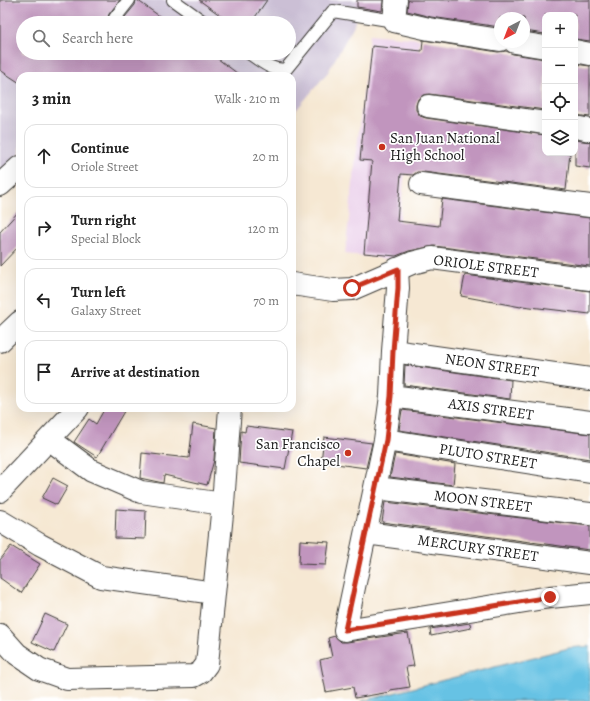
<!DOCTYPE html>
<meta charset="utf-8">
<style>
body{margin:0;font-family:Alegreya,serif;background:#f6f6f6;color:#222}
.controls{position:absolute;right:12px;top:12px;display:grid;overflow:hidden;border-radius:8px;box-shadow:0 4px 16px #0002}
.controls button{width:36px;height:36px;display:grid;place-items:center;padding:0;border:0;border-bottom:1px solid #e0e0e0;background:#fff;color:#222;font:20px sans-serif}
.compass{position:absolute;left:494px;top:12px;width:36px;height:36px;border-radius:50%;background:#fff;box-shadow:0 4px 16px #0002;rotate:222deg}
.stop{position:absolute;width:12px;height:12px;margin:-9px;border:3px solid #c8321e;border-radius:50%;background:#fff}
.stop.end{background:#c8321e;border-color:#fff;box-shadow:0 1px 4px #0008}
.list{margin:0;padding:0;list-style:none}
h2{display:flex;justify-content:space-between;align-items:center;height:52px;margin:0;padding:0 16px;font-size:17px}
h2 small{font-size:13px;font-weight:400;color:#767676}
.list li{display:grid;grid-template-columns:26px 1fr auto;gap:12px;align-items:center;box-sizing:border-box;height:64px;margin:0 8px 8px;padding:0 8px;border:1px solid #e0e0e0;border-radius:12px}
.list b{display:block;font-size:15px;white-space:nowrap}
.list p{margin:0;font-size:13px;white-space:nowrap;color:#767676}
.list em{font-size:13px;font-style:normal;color:#767676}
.icon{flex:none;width:22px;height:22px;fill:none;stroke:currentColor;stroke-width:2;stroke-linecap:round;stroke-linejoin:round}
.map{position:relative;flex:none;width:590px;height:701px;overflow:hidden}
.search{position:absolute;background:#fff;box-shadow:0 4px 16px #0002;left:16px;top:16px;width:280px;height:44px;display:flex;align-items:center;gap:10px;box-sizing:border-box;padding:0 14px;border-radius:22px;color:#767676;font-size:15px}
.panel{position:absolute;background:#fff;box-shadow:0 4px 16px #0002;left:16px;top:72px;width:280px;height:340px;border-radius:12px}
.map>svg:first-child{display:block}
.built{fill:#ebd1eb}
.industrial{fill:#cbbfd5;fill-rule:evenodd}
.water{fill:#66c2e4;stroke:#416f80}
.building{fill:#c195be}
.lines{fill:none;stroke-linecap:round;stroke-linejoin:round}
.lane-casing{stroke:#3d3b37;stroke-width:14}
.street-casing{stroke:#3d3b37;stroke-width:24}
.secondary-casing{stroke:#3d3b37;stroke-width:24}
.lane{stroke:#fff;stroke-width:12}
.street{stroke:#fff;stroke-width:22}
.secondary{stroke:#fff;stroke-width:22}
.route{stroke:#c8321e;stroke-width:5}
.poi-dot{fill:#c8321e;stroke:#fff;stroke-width:1.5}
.labels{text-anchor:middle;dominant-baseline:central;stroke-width:3.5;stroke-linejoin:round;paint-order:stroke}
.poi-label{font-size:15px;fill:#1c1c1c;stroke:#fff;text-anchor:start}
.street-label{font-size:15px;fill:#1c1c1c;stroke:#fff}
</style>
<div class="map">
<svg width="590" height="701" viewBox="0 0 590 701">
<rect width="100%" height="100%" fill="#fff"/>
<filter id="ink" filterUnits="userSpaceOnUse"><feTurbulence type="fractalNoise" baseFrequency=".025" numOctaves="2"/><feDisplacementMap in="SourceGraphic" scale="8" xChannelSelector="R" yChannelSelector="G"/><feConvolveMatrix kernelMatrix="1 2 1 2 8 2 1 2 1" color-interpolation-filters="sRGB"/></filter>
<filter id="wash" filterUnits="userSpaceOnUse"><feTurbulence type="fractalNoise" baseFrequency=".012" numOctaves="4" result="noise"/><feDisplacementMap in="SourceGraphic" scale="16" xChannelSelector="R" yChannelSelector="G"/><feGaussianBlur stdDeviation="0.9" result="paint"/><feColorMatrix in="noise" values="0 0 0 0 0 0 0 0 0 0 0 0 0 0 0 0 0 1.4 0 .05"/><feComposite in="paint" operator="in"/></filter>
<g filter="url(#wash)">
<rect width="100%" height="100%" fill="#f6e8d3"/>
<path class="built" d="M370,34L420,39L395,260L345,254Z"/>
<path class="industrial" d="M0,0H360L354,25L328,72L292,115V76H20V154L0,172ZM23,23H289V53H23Z"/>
<path class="water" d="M590,646V701H362L569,648Z"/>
<g id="blocks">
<path class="building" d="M0,0H120L109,14L108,17L110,23H23V53H210L241,76H20V83L0,70Z
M136,0H137L169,23H120L135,5Z
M199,0H267L251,23H231Z
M357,0H383L382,11L357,7Z
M408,0H590V41L575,39V15H545V34L524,31V18H500V27L431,17L407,11Z
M423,40L498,52L506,51L513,54L545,59V110L429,94L423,95L418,99L416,105V110L420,116L426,118L545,135V153H570L566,190L423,172H417L413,175L401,174L397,221L439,226L442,199L590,218V266L434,246L409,251L396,256L364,253L372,161L360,160L372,46L422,51Z
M575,64L590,66V117L575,115Z
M575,140L590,142V168L575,166Z
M20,210V245L0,266V232Z
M465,275L590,291V314L522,306L521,307L461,296Z
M405,365L511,380L510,399L404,385Z
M105,408H126L97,457L74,442L89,419L96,424Z
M402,410L590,434V459L399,430Z
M193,424L216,428L214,460L207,485L164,475L163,483L140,478L142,453L189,458Z
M246,426L292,432L285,469L239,463L241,431L245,432Z
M324,437L372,443L366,468L321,462Z
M395,454L455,464L453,485L390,477Z
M53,478L68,486L57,505L42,498Z
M385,502L590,526V550L382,522Z
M116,509L146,511L145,539L115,538Z
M300,540L329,542L326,565L299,564Z
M11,546L40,564L21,593L0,578V560Z
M45,614L67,624L54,652L32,642Z
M470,623L471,628L431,636L430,629Z
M408,633L414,666L406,667L410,687L390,690V692L355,698L353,687L326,692L320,660L332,657L328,638L335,636L341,642H347Z"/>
</g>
</g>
<g filter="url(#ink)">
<use href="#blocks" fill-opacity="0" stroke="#3d3b37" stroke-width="1"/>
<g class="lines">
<g class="lane-casing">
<path id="lane" d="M173,0L205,23
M333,11L394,21
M115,18L129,0
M249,53C259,60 273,72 286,69L333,11"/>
</g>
<g class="street-casing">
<path id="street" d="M396,0L394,21L429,29L500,40
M515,42L545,47
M575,51L590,54
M428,106L545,123
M575,127L590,130
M421,184L590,206
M0,185L20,167
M397,269L398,288L393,351L391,396L385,440L345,630L550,597L590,593
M393,351L590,379
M391,396L590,422
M49,439L92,471L141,492L223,504
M385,440L590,472
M376,488L590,514
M0,491L78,408
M0,521L40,545L101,577L214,593
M366,533L590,563
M0,635L17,654L39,669L67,679L194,676L201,672L207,664L223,504L230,408"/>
</g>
<g class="secondary-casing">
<path id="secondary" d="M292,284L333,290L352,289L412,263L432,258L590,279
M0,341L20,322"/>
</g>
<use href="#lane" class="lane"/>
<use href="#street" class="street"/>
<use href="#secondary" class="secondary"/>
</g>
</g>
<g class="lines" filter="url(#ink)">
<path class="route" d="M352,288L398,269V288L393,351L391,396L386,440L345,630L550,597"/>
</g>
<g class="poi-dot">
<circle cx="382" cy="147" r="4"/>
<circle cx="348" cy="453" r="4"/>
</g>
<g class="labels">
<g class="poi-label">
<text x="390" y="138">San Juan National<tspan x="390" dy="17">High School</tspan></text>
<text x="340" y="444" text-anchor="end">San Francisco<tspan x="340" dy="17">Chapel</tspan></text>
</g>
<g class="street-label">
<text transform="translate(486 266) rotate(7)">ORIOLE STREET</text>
<text transform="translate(492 365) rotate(8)">NEON STREET</text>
<text transform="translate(491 409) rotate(8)">AXIS STREET</text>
<text transform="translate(488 456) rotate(9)">PLUTO STREET</text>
<text transform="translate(483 501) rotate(7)">MOON STREET</text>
<text transform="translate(478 548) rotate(8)">MERCURY STREET</text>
</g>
</g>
</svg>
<div class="controls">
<button>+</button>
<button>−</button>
<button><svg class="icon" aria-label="locate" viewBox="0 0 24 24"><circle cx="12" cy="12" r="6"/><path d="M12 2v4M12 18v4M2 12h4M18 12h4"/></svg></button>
<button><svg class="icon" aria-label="layers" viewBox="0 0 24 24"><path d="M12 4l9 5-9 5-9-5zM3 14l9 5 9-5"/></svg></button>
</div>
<svg class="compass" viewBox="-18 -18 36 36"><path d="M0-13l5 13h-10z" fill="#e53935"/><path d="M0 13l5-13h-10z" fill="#767676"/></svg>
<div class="stop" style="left:352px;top:288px"></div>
<div class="stop end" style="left:550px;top:597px"></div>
<div class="search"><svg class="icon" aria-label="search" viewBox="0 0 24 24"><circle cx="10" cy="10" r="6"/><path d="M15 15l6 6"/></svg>Search here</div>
<section class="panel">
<h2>3 min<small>Walk · 210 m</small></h2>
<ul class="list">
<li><svg class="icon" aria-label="ahead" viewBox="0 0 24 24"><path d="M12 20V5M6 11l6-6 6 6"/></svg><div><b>Continue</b><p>Oriole Street</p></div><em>20 m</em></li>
<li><svg class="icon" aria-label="right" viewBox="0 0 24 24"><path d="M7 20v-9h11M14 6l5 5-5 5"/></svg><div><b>Turn right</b><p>Special Block</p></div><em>120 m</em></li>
<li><svg class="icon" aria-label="left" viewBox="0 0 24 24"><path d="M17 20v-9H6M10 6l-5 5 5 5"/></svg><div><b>Turn left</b><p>Galaxy Street</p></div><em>70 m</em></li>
<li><svg class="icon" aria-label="arrive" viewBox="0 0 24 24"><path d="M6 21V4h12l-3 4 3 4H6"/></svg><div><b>Arrive at destination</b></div></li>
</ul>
</section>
</div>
